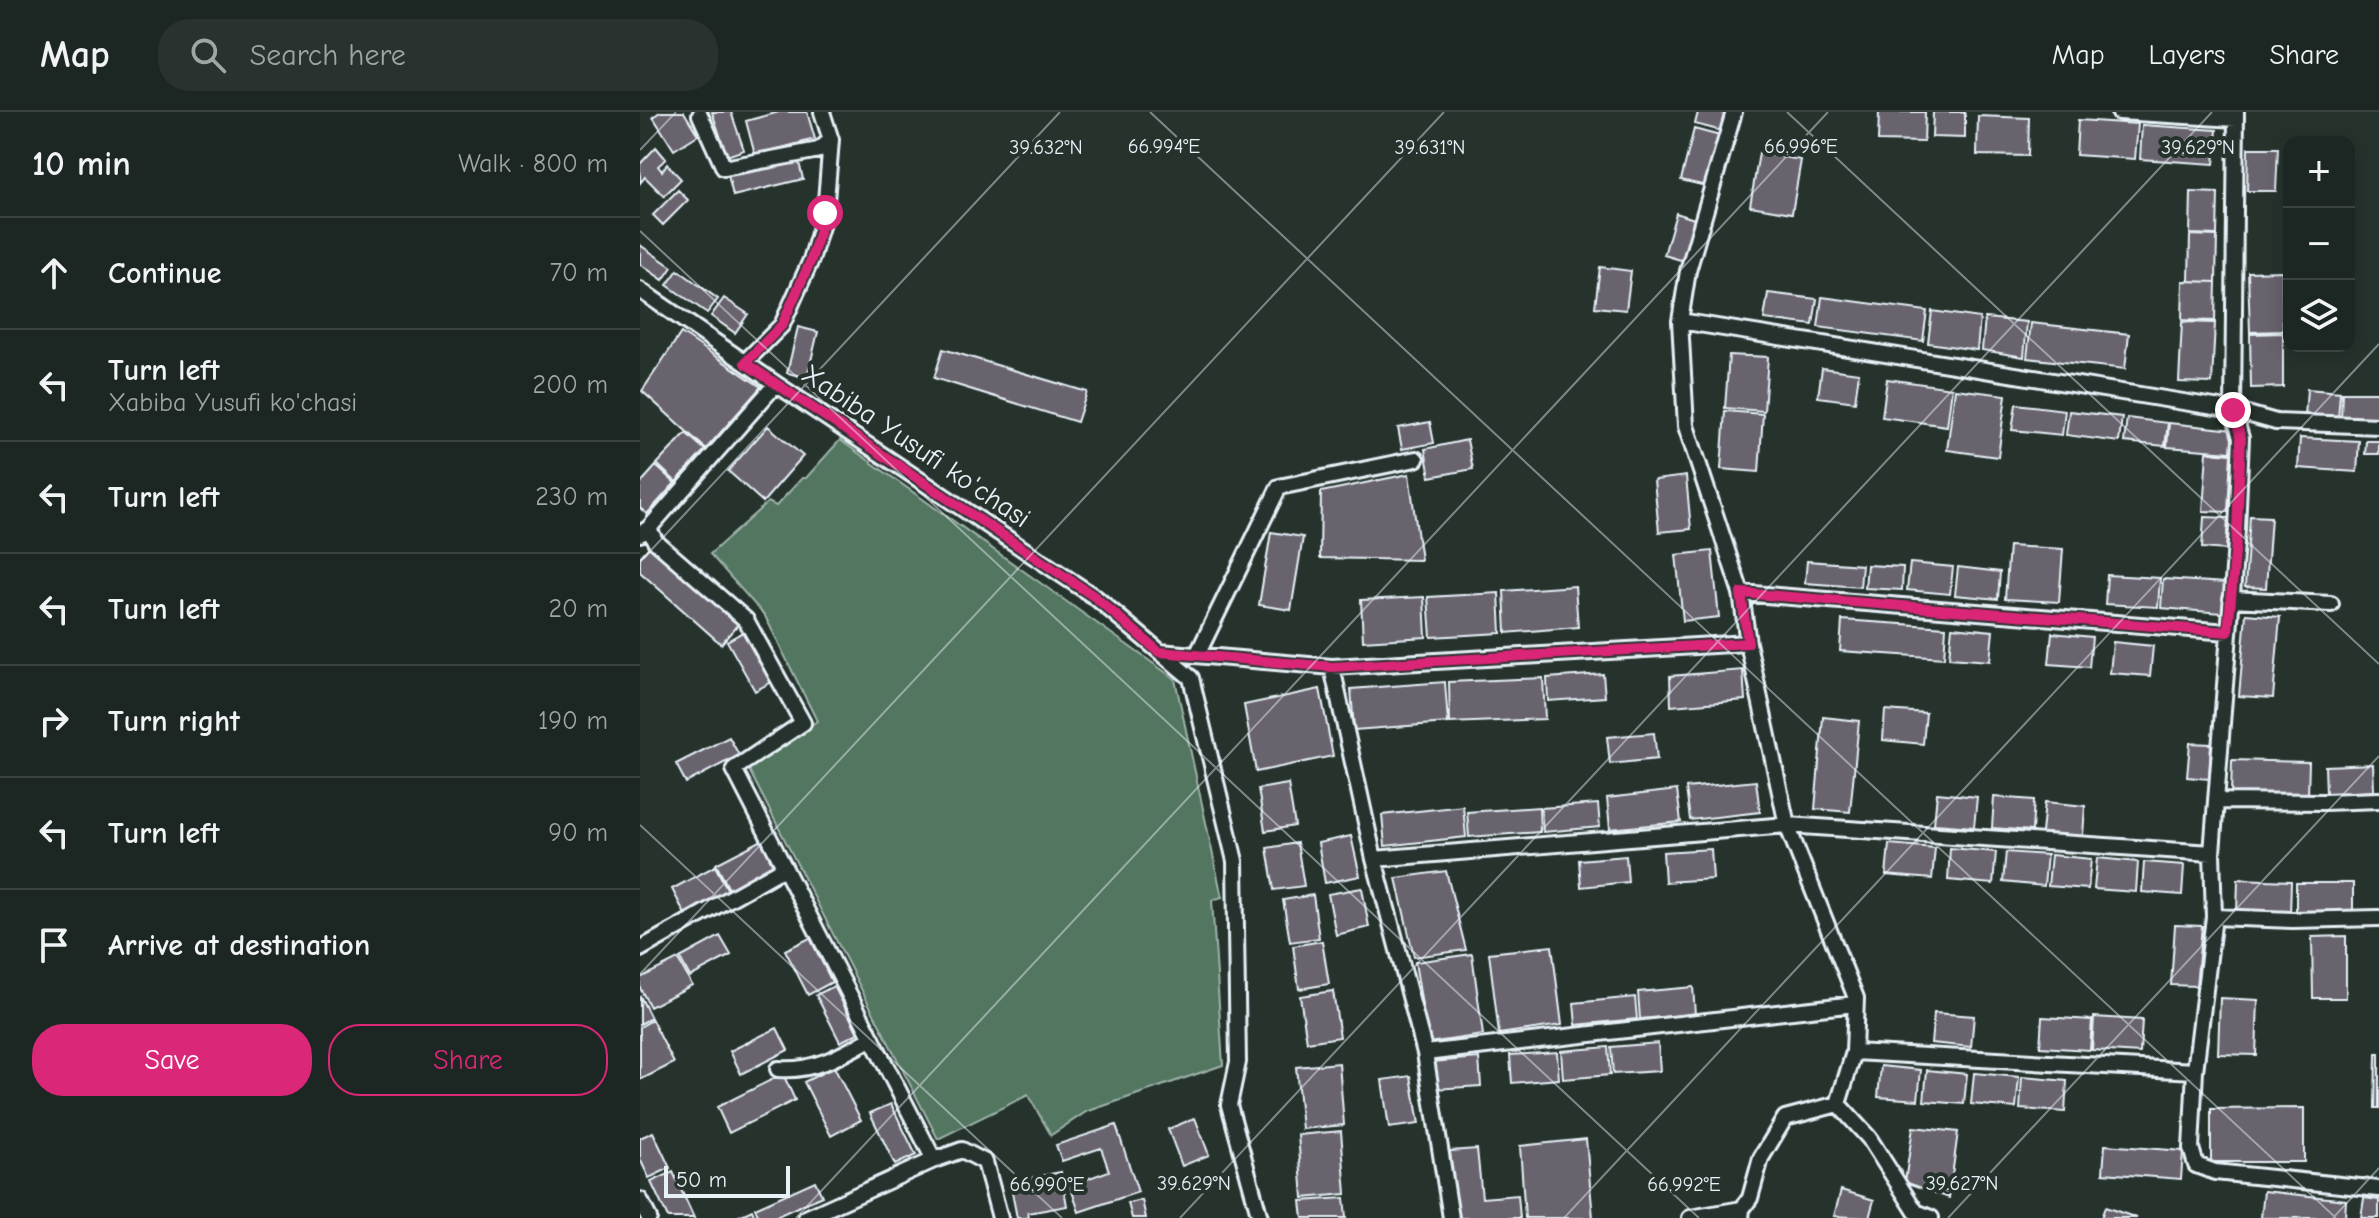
<!DOCTYPE html>
<meta charset="utf-8">
<style>
body{margin:0;font-family:"Comic Neue",sans-serif;background:#29322f;color:#f1f3f6}
.controls{position:absolute;right:24px;top:24px;display:grid;overflow:hidden;border-radius:16px;box-shadow:0 4px 20px #0003}
.controls button{width:72px;height:72px;display:grid;place-items:center;padding:0;border:0;border-bottom:2px solid #3a4340;background:#1c2622;color:#f1f3f6;font:40px sans-serif}
.scale{position:absolute;left:24px;bottom:20px;width:126px;box-sizing:border-box;padding-left:8px;border:4px solid #e8f1f8;border-top:0;font-size:22px;line-height:28px;white-space:nowrap;color:#e8f1f8;-webkit-text-stroke:6px #26332d;paint-order:stroke}
.stop{position:absolute;width:24px;height:24px;margin:-18px;border:6px solid #db2777;border-radius:50%;background:#fff}
.stop.end{background:#db2777;border-color:#fff;box-shadow:0 2px 8px #0008}
.list{margin:0;padding:0;list-style:none}
h2{display:flex;justify-content:space-between;align-items:center;height:104px;margin:0;padding:0 32px;font-size:34px}
h2 small{font-size:26px;font-weight:400;color:#a0a5a5}
.list li{display:grid;grid-template-columns:52px 1fr auto;gap:24px;align-items:center;box-sizing:border-box;height:112px;padding:0 32px;border-top:2px solid #3a4340}
.list b{display:block;font-size:30px;white-space:nowrap}
.list p{margin:0;font-size:26px;white-space:nowrap;color:#a0a5a5}
.list em{font-size:26px;font-style:normal;color:#a0a5a5}
.actions{display:flex;gap:16px;padding:24px 32px}
.actions a{flex:1;padding:18px 0;border:2px solid #db2777;border-radius:32px;text-align:center;font-size:28px;color:#db2777}
.actions .main{background:#db2777;color:#fff}
.icon{flex:none;width:44px;height:44px;fill:none;stroke:currentColor;stroke-width:2;stroke-linecap:round;stroke-linejoin:round}
.map{position:relative;flex:none;width:1739px;height:1106px;overflow:hidden}
header{display:flex;align-items:center;gap:48px;box-sizing:border-box;height:112px;padding:0 40px;background:#1c2622;border-bottom:2px solid #3a4340}
header strong{font-size:38px}
nav{display:flex;gap:44px;margin-inline-start:auto;font-size:28px}
.search{width:560px;height:72px;background:#29322f;display:flex;align-items:center;gap:20px;box-sizing:border-box;padding:0 28px;border-radius:32px;color:#a0a5a5;font-size:30px}
main{display:flex}
aside{flex:1;background:#1c2622}
.map>svg:first-child{display:block}
.green{fill:#537660;stroke:#9eb4ac;stroke-width:2}
.building{fill:#69646e;stroke:#e8f1f8;stroke-width:2}
.lines{fill:none;stroke-linecap:round;stroke-linejoin:round}
.street-casing{stroke:#e8f1f8;stroke-width:20}
.street{stroke:#26332d;stroke-width:14}
.route{stroke:#db2777;stroke-width:10}
.ticks{fill:none;stroke:#e8f1f8;stroke-width:2;stroke-opacity:0.45}
.labels{text-anchor:middle;dominant-baseline:central;stroke-width:8;stroke-linejoin:round;paint-order:stroke}
.street-label{font-size:28px;fill:#e8f1f8;stroke:#26332d}
.ticks-label{font-size:20px;text-anchor:middle;fill:#e8f1f8;stroke:#26332d;stroke-width:8;stroke-linejoin:round;paint-order:stroke}
</style>
<header>
<strong>Map</strong>
<div class="search"><svg class="icon" aria-label="search" viewBox="0 0 24 24"><circle cx="10" cy="10" r="6"/><path d="M15 15l6 6"/></svg>Search here</div>
<nav><a>Map</a><a>Layers</a><a>Share</a></nav>
</header>
<main>
<aside>
<h2>10 min<small>Walk · 800 m</small></h2>
<ul class="list">
<li><svg class="icon" aria-label="ahead" viewBox="0 0 24 24"><path d="M12 20V5M6 11l6-6 6 6"/></svg><div><b>Continue</b></div><em>70 m</em></li>
<li><svg class="icon" aria-label="left" viewBox="0 0 24 24"><path d="M17 20v-9H6M10 6l-5 5 5 5"/></svg><div><b>Turn left</b><p>Xabiba Yusufi ko'chasi</p></div><em>200 m</em></li>
<li><svg class="icon" aria-label="left" viewBox="0 0 24 24"><path d="M17 20v-9H6M10 6l-5 5 5 5"/></svg><div><b>Turn left</b></div><em>230 m</em></li>
<li><svg class="icon" aria-label="left" viewBox="0 0 24 24"><path d="M17 20v-9H6M10 6l-5 5 5 5"/></svg><div><b>Turn left</b></div><em>20 m</em></li>
<li><svg class="icon" aria-label="right" viewBox="0 0 24 24"><path d="M7 20v-9h11M14 6l5 5-5 5"/></svg><div><b>Turn right</b></div><em>190 m</em></li>
<li><svg class="icon" aria-label="left" viewBox="0 0 24 24"><path d="M17 20v-9H6M10 6l-5 5 5 5"/></svg><div><b>Turn left</b></div><em>90 m</em></li>
<li><svg class="icon" aria-label="arrive" viewBox="0 0 24 24"><path d="M6 21V4h12l-3 4 3 4H6"/></svg><div><b>Arrive at destination</b></div></li>
</ul>
<div class="actions"><a class="main">Save</a><a>Share</a></div>
</aside>
<div class="map">
<svg width="1739" height="1106" viewBox="0 0 1739 1106">
<rect width="100%" height="100%" fill="#26332d"/>
<filter id="ink" filterUnits="userSpaceOnUse"><feTurbulence type="fractalNoise" baseFrequency=".0125" numOctaves="2"/><feDisplacementMap in="SourceGraphic" scale="16" xChannelSelector="R" yChannelSelector="G"/><feConvolveMatrix kernelMatrix="1 2 1 2 8 2 1 2 1" color-interpolation-filters="sRGB"/></filter>
<g filter="url(#ink)">
<path class="green" d="M200,328L535,567L582,785L572,788L583,953L446,1000L411,1023L388,983L298,1027L108,656L177,609L125,504L70,442L128,390L136,394L162,366H166Z"/>
<path class="building" d="M20,0H44L58,23L34,38L13,5Z
M72,0H91L104,38L87,44Z
M139,0H167L175,27L115,43L106,9Z
M1058,0H1087L1082,19L1055,12Z
M1239,0H1285L1284,30L1238,29Z
M1293,0H1325V26L1292,25Z
M1338,4L1389,6L1388,44L1337,43Z
M1438,8L1498,12L1495,47L1436,43Z
M1502,13L1577,18L1574,52L1500,47Z
M1054,17L1080,24L1066,74L1041,68Z
M16,35L26,47L18,54L22,59L27,52L41,67L24,84L5,65L0,71V52Z
M1608,36H1638L1636,79H1607Z
M1119,41L1161,48L1152,101L1110,94Z
M158,46L163,67L93,84L88,63Z
M38,78L48,88L23,113L13,103Z
M1551,80L1578,81L1577,123L1550,122Z
M1036,101L1057,108L1044,149L1024,143Z
M1550,123L1577,124L1576,170L1549,169Z
M0,133L32,155L23,168L0,152Z
M960,155L991,159L986,198L955,195Z
M38,158L78,187L67,201L27,173Z
M1642,159L1643,219L1610,220L1608,160Z
M1543,169L1576,170L1575,209L1542,208Z
M1128,181L1177,187L1173,213L1124,207Z
M1182,185L1287,199L1283,229L1178,215Z
M84,186L108,202L95,221L71,204Z
M1292,199L1340,206L1337,238L1288,231Z
M1345,206L1387,210L1384,245L1342,238Z
M1542,210L1575,211L1572,271L1539,270Z
M1391,211L1489,222L1485,257L1387,246Z
M158,215L178,220L167,265L147,261Z
M41,221L121,275L66,337L2,279Z
M1643,221V275L1611,276L1610,222Z
M303,237L447,280L437,310L294,266Z
M1089,243L1128,245L1124,299L1085,296Z
M1182,256L1219,261L1215,290L1178,285Z
M1247,267L1312,276L1307,314L1242,305Z
M1315,277L1366,283L1358,345L1307,338Z
M1667,277L1700,280L1698,307L1665,305Z
M1702,280H1739V309L1701,307Z
M1376,292L1425,298L1422,323L1372,318Z
M1085,299L1123,302L1119,360L1081,357Z
M1429,299L1482,305L1479,330L1426,323Z
M1487,306L1528,311L1525,334L1484,330Z
M790,310L794,331L762,337L758,316Z
M1529,311L1593,318L1591,340L1527,335Z
M128,314L163,344L123,390L88,359Z
M46,321L65,338L36,370L17,352Z
M1660,326L1719,329L1717,360L1658,356Z
M827,328L833,357L790,365L785,337Z
M1726,329H1739V342H1725Z
M1567,340L1591,342L1588,400L1563,399Z
M16,354L35,371L7,402L0,396V372Z
M769,362L781,448L680,446L681,380Z
M1046,364L1051,417L1019,420L1014,368Z
M1610,404L1631,405L1626,476L1605,475Z
M1564,405L1588,406L1586,438L1562,436Z
M631,420L663,425L651,498L619,493Z
M11,433L99,511L81,532L0,460V445Z
M1369,434L1423,437L1419,490L1365,487Z
M1072,439L1079,505L1043,509L1036,443Z
M1167,449L1222,453L1220,475L1165,471Z
M1270,451L1313,455L1310,482L1267,478Z
M1227,453L1263,455L1262,478L1225,476Z
M1318,455L1360,460L1358,487L1315,483Z
M1467,463L1520,466L1518,495L1465,492Z
M1523,467L1585,471L1582,501L1521,496Z
M935,474L938,515L866,521L864,479Z
M859,481L861,521L791,525L788,485Z
M784,485L786,525L723,529L721,488Z
M1606,502L1640,505L1633,586L1599,584Z
M1202,508L1306,515L1304,546L1200,539Z
M1312,515L1353,519L1350,549L1309,546Z
M105,519L133,569L115,579L87,529Z
M1412,521L1452,525L1449,555L1409,552Z
M1473,530L1513,534L1510,564L1470,561Z
M1103,558L1105,588L1031,594L1030,564Z
M963,562L965,585L908,589L907,566Z
M903,566L905,607L810,611L809,570Z
M805,570L808,611L714,618L711,577Z
M680,577L693,644L616,660L604,593Z
M1245,598L1286,601L1283,632L1243,628Z
M1183,605L1219,609L1210,700L1175,697Z
M1014,621L1017,647L970,652L967,625Z
M89,625L99,643L46,671L36,652Z
M1550,631L1571,632L1569,667L1547,665Z
M1592,648L1669,650L1668,684L1591,683Z
M1733,652L1734,679L1686,682L1685,654Z
M1116,669L1120,700L1050,708L1046,676Z
M648,672L655,714L625,719L618,677Z
M1037,678L1041,710L970,717L967,686Z
M1297,681L1337,685L1334,715L1294,712Z
M1354,685L1394,688L1392,719L1352,716Z
M1405,690L1445,694L1443,724L1402,721Z
M958,692L960,715L903,720L901,696Z
M823,694L826,725L745,734L742,703Z
M899,695L900,720L829,725L827,700Z
M711,724L720,764L685,771L678,731Z
M122,728L137,756L91,781L76,752Z
M657,731L664,774L634,778L627,736Z
M1249,732L1295,736L1292,767L1246,763Z
M1310,736L1356,740L1353,772L1308,768Z
M1071,737L1073,767L1025,770L1023,740Z
M1366,740L1407,743L1404,774L1363,770Z
M1411,743L1451,747L1448,777L1408,774Z
M986,744L988,770L941,775L939,748Z
M1457,746L1498,750L1496,780L1454,777Z
M1504,750L1544,753L1542,783L1502,780Z
M75,754L90,782L47,806L32,777Z
M806,759L826,838L774,845L756,766Z
M1598,767L1651,769L1650,803L1597,801Z
M1656,771H1713V802H1656Z
M722,776L729,815L696,823L688,782Z
M673,783L679,826L650,830L643,788Z
M1535,813L1562,814L1556,874L1531,873Z
M80,824L91,843L50,865L40,846Z
M1706,824V886H1673L1672,825Z
M170,826L192,870L168,883L145,838Z
M682,829L689,872L659,877L653,834Z
M912,834L922,913L859,922L849,841Z
M832,842L843,923L788,931L775,850Z
M38,847L52,873L10,895L0,876V866Z
M194,874L218,921L200,930L176,883Z
M1053,875L1055,902L1000,907L998,880Z
M693,879L700,925L667,930L660,884Z
M0,884L11,906L0,912Z
M995,885L997,907L936,913L934,891Z
M1580,886L1618,888L1616,943L1578,942Z
M1294,901L1334,904L1331,935L1291,931Z
M1402,905L1452,908L1450,938L1400,935Z
M1454,905L1502,908L1500,941L1452,938Z
M12,908L34,951L0,968V915Z
M137,916L148,938L101,962L90,939Z
M1018,931L1020,959L973,962L971,935Z
M968,935L970,963L923,967L921,939Z
M917,940L919,967L872,971L870,943Z
M1736,942H1739V996H1735Z
M839,946L841,974L794,977L792,950Z
M699,951L704,1013L662,1017L656,955Z
M1241,954L1281,958L1278,988L1238,985Z
M194,955L221,1008L191,1024L164,970Z
M1287,958L1327,962L1324,992L1284,989Z
M1334,961L1379,965L1376,996L1331,992Z
M143,962L155,988L89,1021L77,995Z
M771,964L779,1012L749,1016L742,968Z
M1382,965L1427,969L1425,1000L1380,997Z
M251,992L276,1043L255,1053L230,1001Z
M1664,996V1050H1571V997Z
M555,1006L569,1043L542,1054L528,1017Z
M476,1013L498,1080L439,1100L430,1073L469,1059L461,1036L422,1049L416,1033Z
M1273,1015L1318,1020L1309,1086L1265,1070Z
M701,1019L706,1082L663,1086L658,1023Z
M13,1020L30,1056L9,1066L0,1047V1026Z
M946,1027L953,1106H885L880,1034Z
M1465,1033L1543,1039L1541,1067L1463,1061Z
M837,1037L842,1086L878,1083L880,1106H817L810,1039Z
M33,1060L54,1106H28L11,1070Z
M421,1060L427,1094L388,1101L389,1106H377L370,1070Z
M175,1069L182,1084L133,1106H119L115,1096Z
M1201,1078L1234,1088L1229,1106L1194,1104Z
M1624,1079L1706,1088L1705,1106H1621Z
M704,1086L706,1106H663L661,1089Z
M1724,1086L1739,1088V1106H1721Z
M502,1088L506,1106H492L488,1091Z
M1465,1095L1497,1106H1461Z
M112,1098L115,1106H95Z"/>
<g class="lines">
<g class="street-casing">
<path id="street" d="M1094,0L1048,159L1040,209L1046,314L1101,481L1108,531L1147,713L1216,886L1214,940L1198,992
M1479,0L1596,7
M1596,0L1593,298L1601,326L1597,418L1572,741L1574,805L1555,959L1551,1036L1556,1053L1575,1060L1739,1077
M60,3L84,56L179,38L191,28
M0,178L136,272L455,485L551,566L595,749L598,950L589,993L620,1106
M1040,209L1593,298L1636,310L1739,314
M105,250L142,213L171,148L185,101L191,28L182,0
M9,416L15,429L106,508L163,611L94,657L294,1048L322,1038L345,1050L360,1106
M0,422L9,416L136,272
M1101,481L1588,520
M1591,487L1691,492
M520,540L692,555L1108,531
M557,543L639,375L776,347
M692,555L734,747L785,941L811,1106
M1578,689L1684,690L1739,688
M734,747L1147,713L1572,741
M1574,805L1653,808L1739,806
M0,837L144,756
M1214,940L1555,959
M785,941L1215,892
M138,957C174,960 202,943 232,926
M0,1088L9,1106
M166,1106L294,1048
M1050,1106L1102,1097
M1101,1106L1102,1097L1110,1086L1121,1046L1145,1006L1198,992L1229,1026L1276,1100L1291,1106"/>
</g>
<use href="#street" class="street"/>
</g>
</g>
<g class="lines" filter="url(#ink)">
<path class="route" d="M185,101L171,148L142,213L105,251L455,485L519,540L692,555L1108,531L1101,481L1588,520L1597,418L1601,326L1593,298"/>
</g>
<path class="ticks" d="M510,0L1696,1106M1147,0L1739,552M0,38L36,0M0,119L1059,1106M0,450L420,0M0,713L422,1106M0,862L804,0M156,1106L1188,0M540,1106L1572,0M924,1106L1739,232M1308,1106L1739,644M1693,1106L1739,1056"/>
<g class="labels">
<g class="street-label">
<text transform="translate(276 334) rotate(34)">Xabiba Yusufi ko'chasi</text>
</g>
</g>
<g class="ticks-label">
<text x="524" y="41">66.994°E</text>
<text x="1161" y="41">66.996°E</text>
<text x="406" y="42">39.632°N</text>
<text x="790" y="42">39.631°N</text>
<text x="1558" y="42">39.629°N</text>
<text x="554" y="1078">39.629°N</text>
<text x="1322" y="1078">39.627°N</text>
<text x="407" y="1079">66.990°E</text>
<text x="1044" y="1079">66.992°E</text>
</g>
</svg>
<div class="controls">
<button>+</button>
<button>−</button>
<button><svg class="icon" aria-label="layers" viewBox="0 0 24 24"><path d="M12 4l9 5-9 5-9-5zM3 14l9 5 9-5"/></svg></button>
</div>
<div class="scale">50 m</div>
<div class="stop" style="left:185px;top:101px"></div>
<div class="stop end" style="left:1593px;top:298px"></div>
</div>
</main>
